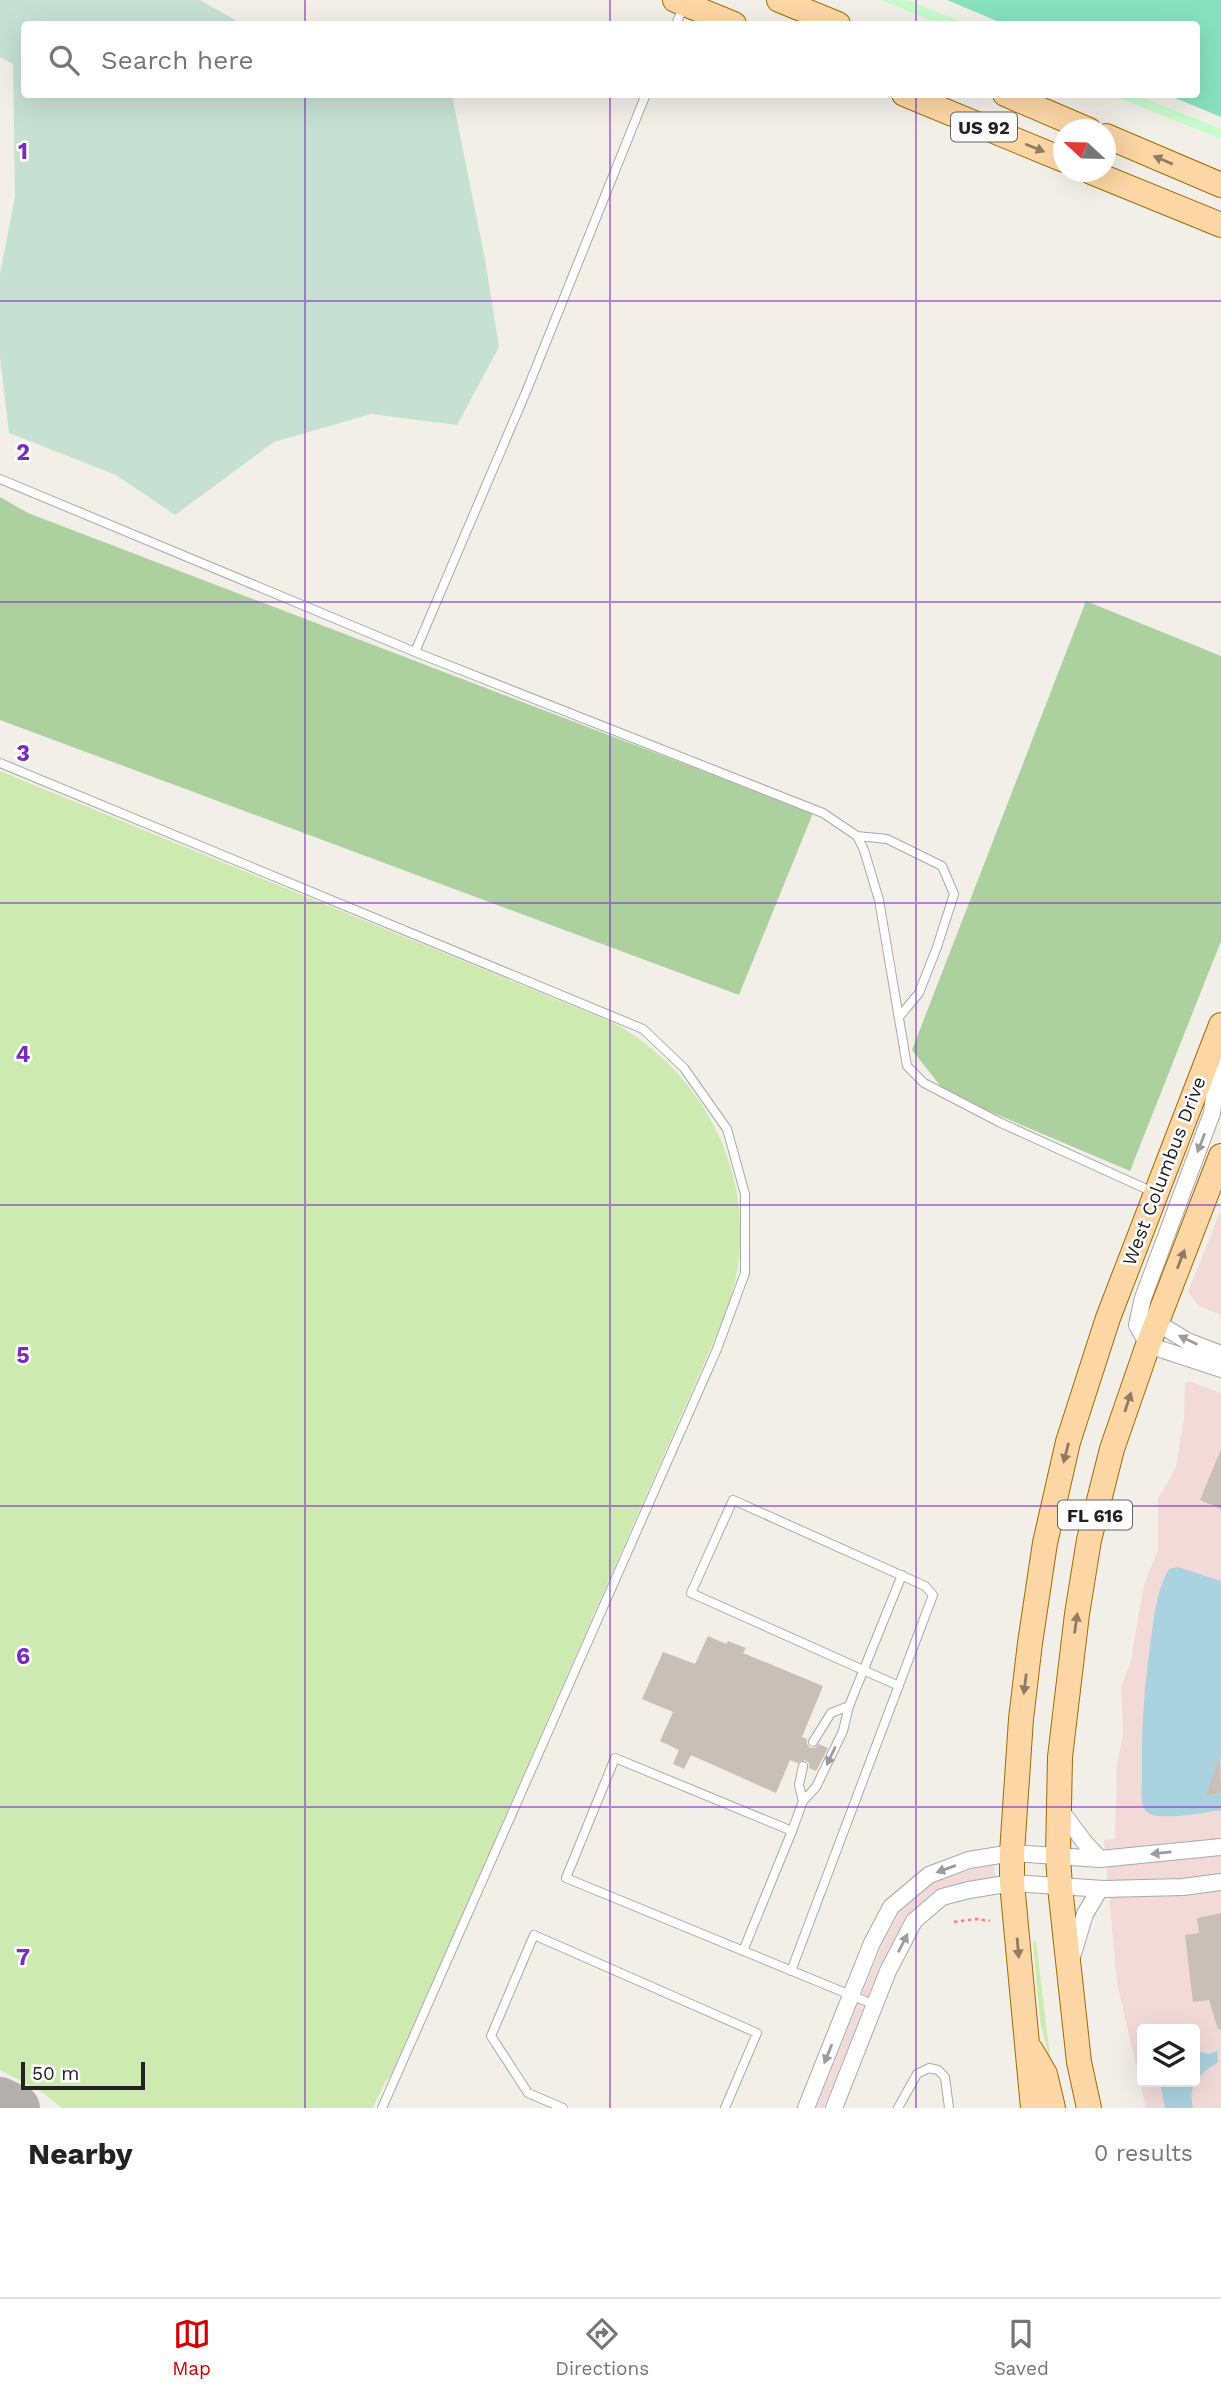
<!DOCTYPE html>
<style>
body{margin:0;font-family:"Work Sans",sans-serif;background:#f6f6f6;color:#222}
.controls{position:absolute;right:21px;bottom:21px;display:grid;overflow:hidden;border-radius:7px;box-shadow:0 7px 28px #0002}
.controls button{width:63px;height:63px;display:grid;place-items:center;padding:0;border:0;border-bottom:2px solid #e0e0e0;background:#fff;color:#222;font:35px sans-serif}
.compass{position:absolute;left:1053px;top:119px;width:63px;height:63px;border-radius:50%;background:#fff;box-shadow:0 7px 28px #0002;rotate:292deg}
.scale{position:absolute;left:21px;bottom:18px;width:124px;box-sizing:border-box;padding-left:7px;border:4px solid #222;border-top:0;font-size:19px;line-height:24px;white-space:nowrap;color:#222;-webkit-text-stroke:5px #fff;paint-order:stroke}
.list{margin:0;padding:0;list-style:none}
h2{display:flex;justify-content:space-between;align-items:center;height:91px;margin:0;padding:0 28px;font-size:30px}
h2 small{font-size:23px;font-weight:400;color:#767676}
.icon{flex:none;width:38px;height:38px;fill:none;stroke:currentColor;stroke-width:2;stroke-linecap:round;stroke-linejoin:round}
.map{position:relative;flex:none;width:1221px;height:2108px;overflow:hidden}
.search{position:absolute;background:#fff;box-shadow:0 7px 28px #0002;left:21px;right:21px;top:21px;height:77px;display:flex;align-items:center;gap:18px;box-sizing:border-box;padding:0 24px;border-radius:7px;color:#767676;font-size:26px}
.sheet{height:189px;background:#fff}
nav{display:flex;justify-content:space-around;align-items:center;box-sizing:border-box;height:98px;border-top:2px solid #e0e0e0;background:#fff;font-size:19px;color:#767676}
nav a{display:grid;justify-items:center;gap:4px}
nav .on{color:#d40000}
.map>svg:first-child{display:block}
.commercial{fill:#f2dad9;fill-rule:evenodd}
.grass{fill:#cdebb0}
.forest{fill:#add19e}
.wetland{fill:#c6e0d4}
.park{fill:#c8facc}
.pitch{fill:#88e0be}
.water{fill:#aad3df}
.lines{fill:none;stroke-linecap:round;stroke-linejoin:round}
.taxiway{stroke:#b1b0ac;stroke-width:46}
.building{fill:#c7bfb8}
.service-casing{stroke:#a9a9a9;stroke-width:10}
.minor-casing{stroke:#a9a9a9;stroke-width:18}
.primary-casing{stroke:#a06b00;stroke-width:26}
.path{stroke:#fa8072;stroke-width:2.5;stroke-dasharray:3.5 3.5;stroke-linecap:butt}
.service{stroke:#fff;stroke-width:8}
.minor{stroke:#fff;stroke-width:16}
.primary{stroke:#fcd6a4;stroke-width:24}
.oneway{fill:#8f7c63}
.oneway2{fill:#9c9c9c}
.grid{fill:none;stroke:#7b2cbf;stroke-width:2;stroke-opacity:0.55}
.labels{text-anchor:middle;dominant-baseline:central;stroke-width:5;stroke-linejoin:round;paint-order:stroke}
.shield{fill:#fff;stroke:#646464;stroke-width:2}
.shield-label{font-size:18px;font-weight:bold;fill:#222}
.street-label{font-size:19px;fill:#222;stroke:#fff}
.grid-label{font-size:23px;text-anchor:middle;font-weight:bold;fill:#7b2cbf;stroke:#fff;stroke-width:5;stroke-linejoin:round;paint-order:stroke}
</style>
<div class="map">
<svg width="1221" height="2108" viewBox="0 0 1221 2108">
<rect width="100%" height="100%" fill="#f2efe9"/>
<path class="commercial" d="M1221,1210V1315L1199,1306L1188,1292Z
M1189,1381L1221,1393V2108H1146L1117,1983L1104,1840L1115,1839L1117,1765L1123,1735L1121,1686L1130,1665L1144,1585L1158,1550V1499L1176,1467L1184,1418L1185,1384ZM1142,2029H1195V2082H1142Z
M994,1865L995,1877L966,1882L938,1889L906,1916L879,1968L824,2108H816L881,1947L899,1913L935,1882L973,1869Z"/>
<path class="grass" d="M0,771L614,1023C698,1070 750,1162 739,1258C737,1280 730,1300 723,1320L428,1992L390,2077L385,2082L373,2108H62L42,2092L0,2070Z
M1036,1941L1051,2064L1061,2108L1040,2021L1033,1942Z"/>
<path class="forest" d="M0,497L28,513L813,813L739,995L0,720Z
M1086,601L1221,656V941L1130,1171L946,1093L912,1050Z"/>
<path class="wetland" d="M0,0H200L242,24H24V94L452,95L485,259L499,347L457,425L371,414L274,442L175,515L116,475L9,433L0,357V274L15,197L13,64L0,57Z"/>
<path class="park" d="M880,0H908L967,24H940Z
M1112,95H1137L1221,129V139Z"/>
<path class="pitch" d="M947,0H1221V117L1168,95L1196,94V24H1004Z"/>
<path class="water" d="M1178,1567L1221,1581V1756L1205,1796L1221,1793V1810C1206,1812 1158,1822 1147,1812C1139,1805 1142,1786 1142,1776C1141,1727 1145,1679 1152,1631C1155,1610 1158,1587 1169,1569Z
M1195,2050L1209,2054L1217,2051L1218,2062C1200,2073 1187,2086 1193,2108H1165L1160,2082H1195Z"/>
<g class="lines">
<path class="taxiway" d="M0,2100L17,2108"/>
</g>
<path class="building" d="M1221,1449V1509L1200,1500Z
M708,1636L726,1644L728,1641L746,1648L743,1653L823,1686L802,1737L807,1739V1744L810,1748H815L819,1744L828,1748L816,1771L809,1768V1763L805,1760L797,1763L790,1760L776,1793L691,1755L684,1769L673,1764L679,1750L660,1741L673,1712L642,1699L663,1652L695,1664Z
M1220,1757L1221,1793L1205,1796Z
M1221,1913V2029L1218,2030L1209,2000L1193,2002L1185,1935L1199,1933L1197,1918Z"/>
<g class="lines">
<g class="service-casing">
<path id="service" d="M676,24L683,8
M0,479L415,652L823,813L857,836L864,850L879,900L907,1066L924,1083L1001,1123L1153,1192
M415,652L526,392L646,94
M0,763L643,1029L684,1068L727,1129L745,1194V1273L717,1349L382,2108
M857,836L887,839L942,866L954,894L937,947L919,993L899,1017
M813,1742L831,1713L849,1706
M803,1801L816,1787L843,1731L849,1706L902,1575
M792,1831L803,1801L799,1785L803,1766
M743,1951L792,1831L615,1758L566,1878L875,2005
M791,1971L933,1595L925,1586L733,1500L691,1593L899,1686
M563,2108L528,2093L491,2036L534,1935L757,2033L725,2108
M898,2108L917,2074L929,2068L938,2070L945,2077L949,2108"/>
</g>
<g class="minor-casing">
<path id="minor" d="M1219,1052L1212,1113L1143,1298L1137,1325L1148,1345L1221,1369
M1156,1322L1187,1341L1221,1354
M1059,1808L1085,1843L1100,1859
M1073,1954L1085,1914L1100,1889
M806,2108L872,1943L891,1907L929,1875L969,1860L1012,1853L1100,1859L1221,1847
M834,2108L888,1971L914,1921L942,1897L969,1890L1012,1883L1104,1889L1183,1887L1221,1882"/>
</g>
<g class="primary-casing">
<path id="primary" d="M675,0L734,24
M779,0L838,24
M904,94L1064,160
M1005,94L1089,130
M1106,136L1221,185
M1091,172L1221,225
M1031,2050L1045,2074L1053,2108
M1033,2108L1012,1883V1853L1021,1719L1030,1643L1045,1543L1068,1442L1108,1318L1221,1025
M1089,2108L1079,2062L1060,1887L1058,1856L1060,1757L1077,1614L1089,1540L1112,1449L1148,1345L1221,1156"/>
</g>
<path class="path" d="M954,1922L976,1919L990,1921"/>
<use href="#service" class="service"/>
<use href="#minor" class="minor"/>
<use href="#primary" class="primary"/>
</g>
<defs><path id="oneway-solid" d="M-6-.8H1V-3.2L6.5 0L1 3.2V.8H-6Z" transform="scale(1.75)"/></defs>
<g class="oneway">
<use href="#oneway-solid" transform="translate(1035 148) rotate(22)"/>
<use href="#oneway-solid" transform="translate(1163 160) rotate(-157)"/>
<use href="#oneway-solid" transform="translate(1181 1259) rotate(-69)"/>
<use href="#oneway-solid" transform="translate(1128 1402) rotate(-72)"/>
<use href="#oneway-solid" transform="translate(1066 1453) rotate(104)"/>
<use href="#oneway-solid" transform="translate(1076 1623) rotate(-82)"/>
<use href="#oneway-solid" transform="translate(1025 1684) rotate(97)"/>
<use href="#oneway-solid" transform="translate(1018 1948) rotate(85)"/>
</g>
<g class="oneway2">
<use href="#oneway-solid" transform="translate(1201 1143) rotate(111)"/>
<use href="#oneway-solid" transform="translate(1188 1340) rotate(-154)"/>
<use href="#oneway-solid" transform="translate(831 1756) rotate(115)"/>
<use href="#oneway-solid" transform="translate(1161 1853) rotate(174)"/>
<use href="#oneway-solid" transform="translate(946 1869) rotate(160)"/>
<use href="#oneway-solid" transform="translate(903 1943) rotate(-63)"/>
<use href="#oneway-solid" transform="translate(828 2054) rotate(112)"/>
</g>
<path class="grid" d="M305,0V24M610,0V24M916,0V24M305,94V2108M610,94V2108M916,94V2108M0,301H1221M0,602H1221M0,903H1221M0,1205H1221M0,1506H1221M0,1807H1221"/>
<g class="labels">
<g class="shield">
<rect x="951" y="112.5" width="66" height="29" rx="5"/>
<rect x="1058" y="1500.5" width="74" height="29" rx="5"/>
</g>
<g class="shield-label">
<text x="984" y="127">US 92</text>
<text x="1095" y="1515">FL 616</text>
</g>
<g class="street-label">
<text transform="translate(1164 1171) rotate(-69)">West Columbus Drive</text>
</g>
</g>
<g class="grid-label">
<text x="23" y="159">1</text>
<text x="23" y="460">2</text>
<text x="23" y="761">3</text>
<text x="23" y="1062">4</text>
<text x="23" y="1363">5</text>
<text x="23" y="1664">6</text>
<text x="23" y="1965">7</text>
</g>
</svg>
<div class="controls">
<button><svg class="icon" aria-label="layers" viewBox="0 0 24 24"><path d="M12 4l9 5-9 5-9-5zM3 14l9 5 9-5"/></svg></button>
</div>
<svg class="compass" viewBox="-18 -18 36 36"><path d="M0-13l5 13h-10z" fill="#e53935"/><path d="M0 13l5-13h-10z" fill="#767676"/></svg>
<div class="scale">50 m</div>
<div class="search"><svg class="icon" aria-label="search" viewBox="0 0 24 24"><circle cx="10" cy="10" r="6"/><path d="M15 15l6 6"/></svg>Search here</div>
</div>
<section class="sheet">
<h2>Nearby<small>0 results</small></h2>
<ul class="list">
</ul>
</section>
<nav>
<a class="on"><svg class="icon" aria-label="map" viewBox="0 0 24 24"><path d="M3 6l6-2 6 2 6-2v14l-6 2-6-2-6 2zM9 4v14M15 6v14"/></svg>Map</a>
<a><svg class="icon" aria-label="directions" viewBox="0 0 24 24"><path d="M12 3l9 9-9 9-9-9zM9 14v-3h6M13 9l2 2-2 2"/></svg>Directions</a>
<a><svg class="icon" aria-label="saved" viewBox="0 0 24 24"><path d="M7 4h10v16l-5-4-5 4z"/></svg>Saved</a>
</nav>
